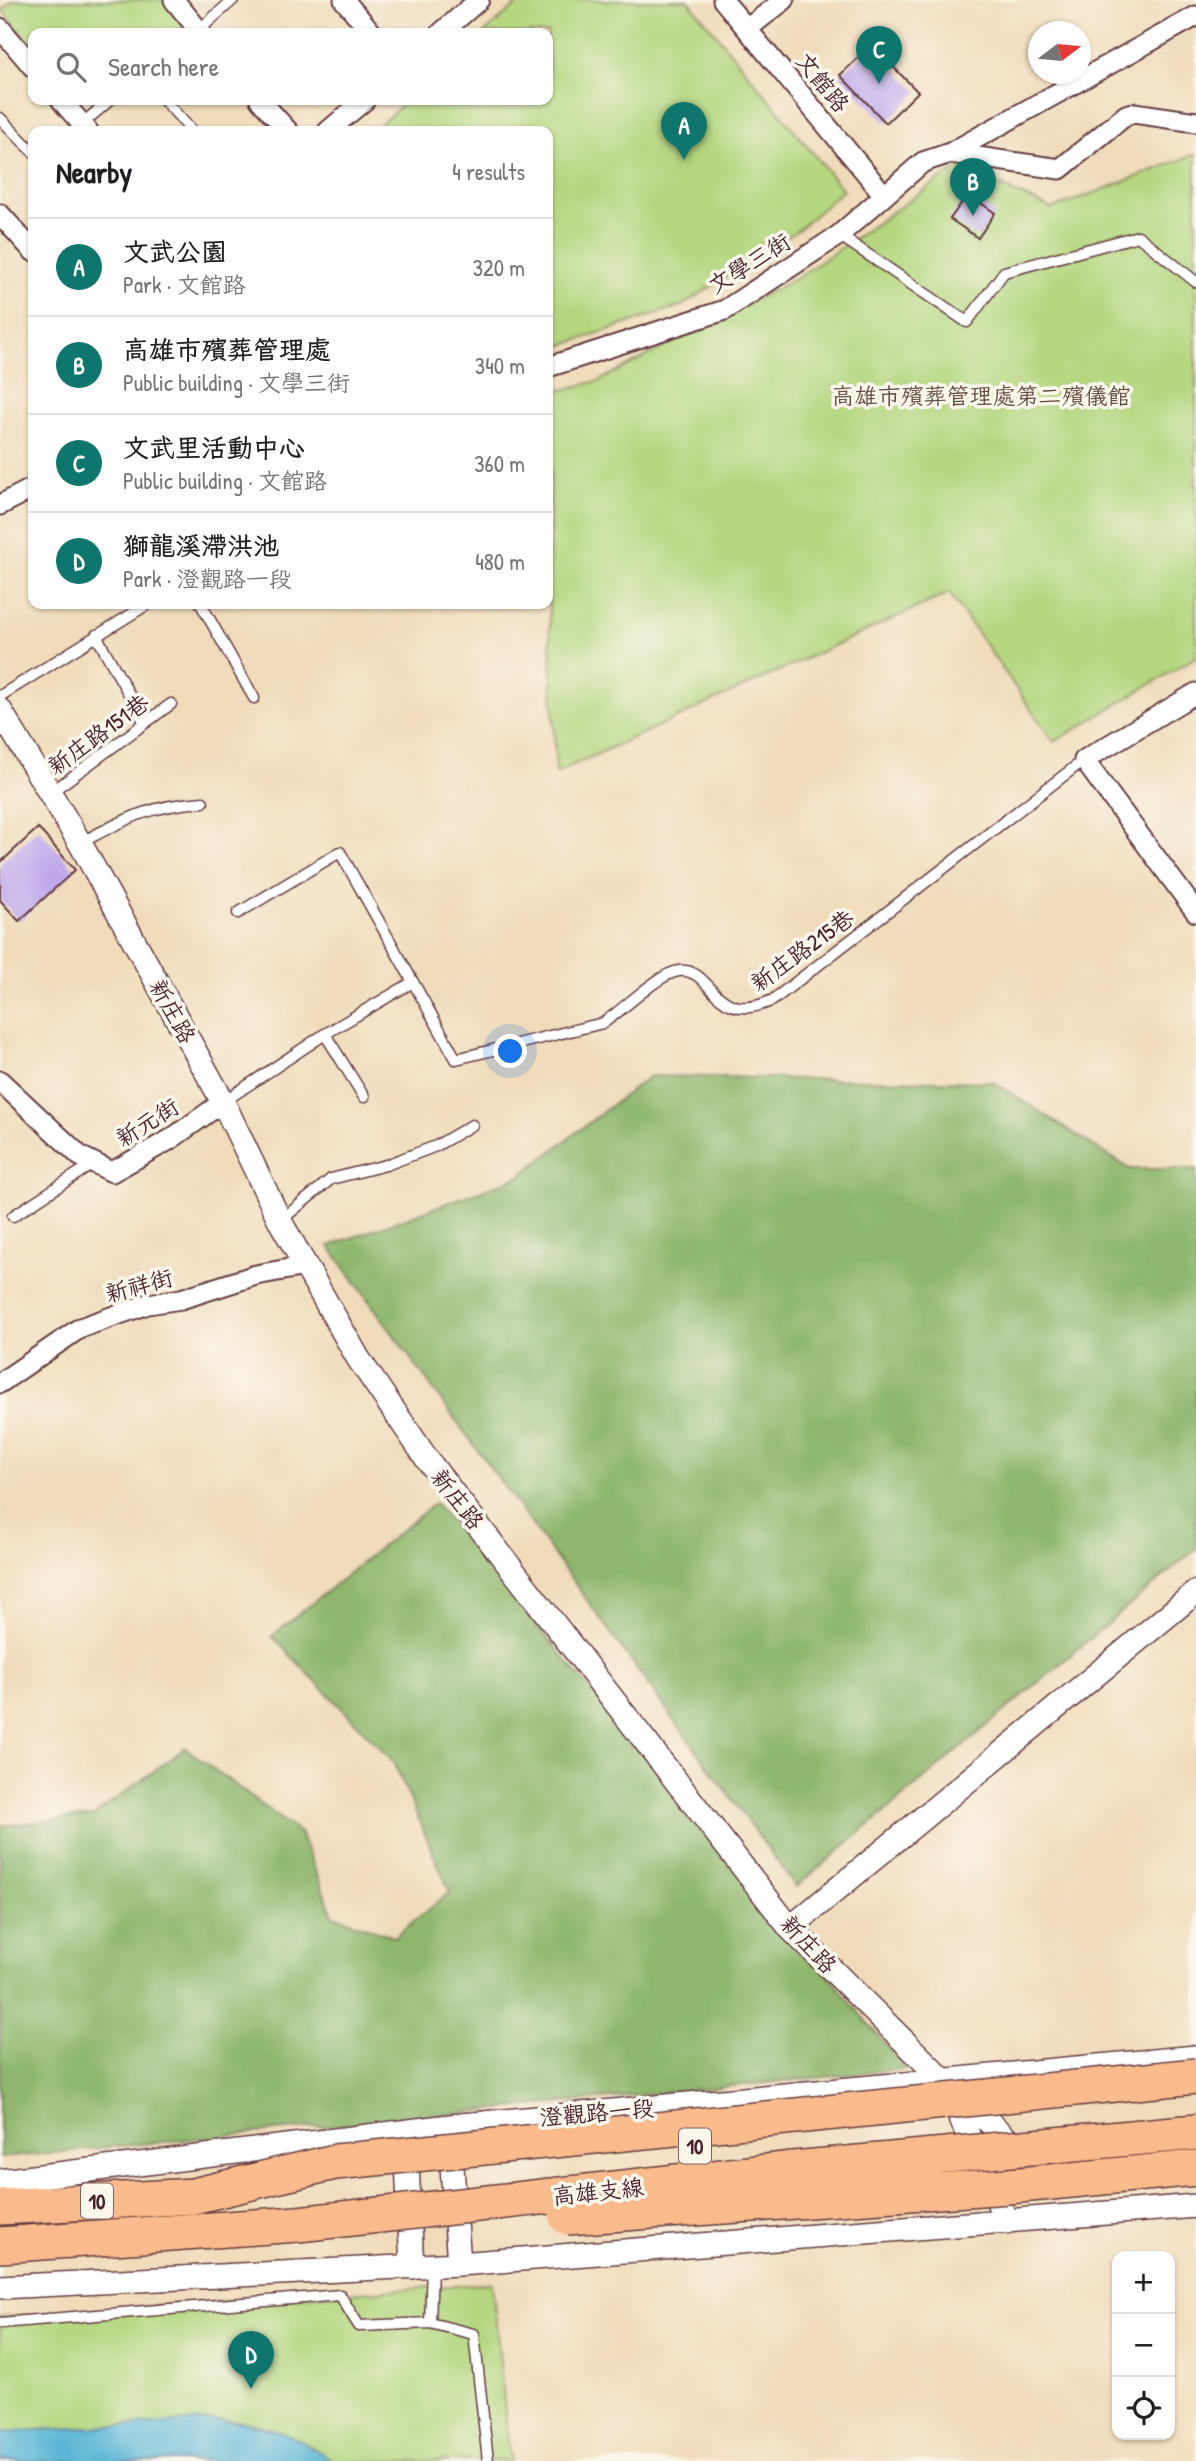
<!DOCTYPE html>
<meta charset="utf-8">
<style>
body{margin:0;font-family:"Patrick Hand","LXGW WenKai TC",sans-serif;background:#f2f2f2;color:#202124}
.controls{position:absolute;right:21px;bottom:21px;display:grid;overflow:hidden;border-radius:14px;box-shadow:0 2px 5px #0004}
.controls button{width:63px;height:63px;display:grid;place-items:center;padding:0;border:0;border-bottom:2px solid #e0e0e0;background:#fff;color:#202124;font:35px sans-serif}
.compass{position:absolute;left:1028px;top:21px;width:63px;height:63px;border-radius:50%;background:#fff;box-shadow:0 2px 5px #0004;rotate:74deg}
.you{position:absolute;left:511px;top:1052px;width:24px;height:24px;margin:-18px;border:5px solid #fff;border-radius:50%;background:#1a73e8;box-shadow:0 0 0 10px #1a73e833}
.badge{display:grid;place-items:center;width:46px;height:46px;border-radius:50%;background:#0f766e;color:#fff;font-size:23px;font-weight:700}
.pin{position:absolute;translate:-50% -58px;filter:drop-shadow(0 2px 4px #0008)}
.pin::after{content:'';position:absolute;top:37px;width:24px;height:21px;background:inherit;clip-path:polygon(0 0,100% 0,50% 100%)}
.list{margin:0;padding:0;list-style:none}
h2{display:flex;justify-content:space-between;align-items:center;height:91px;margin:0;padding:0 28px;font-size:30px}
h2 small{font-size:23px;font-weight:400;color:#757577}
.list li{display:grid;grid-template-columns:46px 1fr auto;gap:21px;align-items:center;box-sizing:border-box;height:98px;padding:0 28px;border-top:2px solid #e0e0e0}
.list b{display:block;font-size:26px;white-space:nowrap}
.list p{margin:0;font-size:23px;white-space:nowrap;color:#757577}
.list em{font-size:23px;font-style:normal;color:#757577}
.icon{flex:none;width:38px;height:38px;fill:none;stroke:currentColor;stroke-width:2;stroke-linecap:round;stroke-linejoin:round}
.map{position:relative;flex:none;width:1196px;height:2461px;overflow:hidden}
.search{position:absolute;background:#fff;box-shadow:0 2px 5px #0004;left:28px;top:28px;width:525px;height:77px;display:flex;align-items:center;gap:18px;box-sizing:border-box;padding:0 24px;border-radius:14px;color:#757577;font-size:26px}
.panel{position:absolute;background:#fff;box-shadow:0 2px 5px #0004;left:28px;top:126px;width:525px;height:483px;border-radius:14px}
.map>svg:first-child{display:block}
.green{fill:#b3d67e;stroke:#7e7a54;stroke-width:2}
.forest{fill:#8eb76d;stroke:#6c6b4c;stroke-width:2}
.water{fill:#58b5d6;stroke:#516a80;stroke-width:2}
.building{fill:#bea8ec}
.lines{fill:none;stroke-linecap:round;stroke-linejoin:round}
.service-casing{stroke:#633b40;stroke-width:13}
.minor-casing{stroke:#633b40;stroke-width:23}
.tertiary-casing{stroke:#633b40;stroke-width:26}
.motorway-casing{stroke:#633b40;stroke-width:38}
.service{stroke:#fff;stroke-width:10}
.minor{stroke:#fff;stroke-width:19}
.tertiary{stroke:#fff;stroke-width:23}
.motorway{stroke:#fabb8c;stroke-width:35}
.motorway-bridge-casing{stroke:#633b40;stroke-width:38;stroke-linecap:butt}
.motorway-bridge{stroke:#fabb8c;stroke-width:35}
.labels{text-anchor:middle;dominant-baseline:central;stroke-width:7;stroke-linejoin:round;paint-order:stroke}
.shield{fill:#fbf7ec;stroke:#7f6065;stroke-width:2}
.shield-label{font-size:21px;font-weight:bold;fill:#4a1f2b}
.street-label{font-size:23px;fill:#4a1f2b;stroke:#fbf7ec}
.park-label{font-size:23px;fill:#644d40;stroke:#fbf7ec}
</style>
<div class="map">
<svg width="1196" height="2461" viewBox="0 0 1196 2461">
<rect width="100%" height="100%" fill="#fbf7ec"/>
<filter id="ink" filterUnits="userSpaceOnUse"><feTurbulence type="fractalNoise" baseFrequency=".0143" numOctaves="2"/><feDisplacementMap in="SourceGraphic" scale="14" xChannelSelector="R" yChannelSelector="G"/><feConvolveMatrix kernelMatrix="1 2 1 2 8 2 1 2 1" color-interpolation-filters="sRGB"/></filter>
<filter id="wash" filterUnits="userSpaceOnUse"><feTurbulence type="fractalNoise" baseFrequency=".00686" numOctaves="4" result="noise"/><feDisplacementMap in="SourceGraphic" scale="28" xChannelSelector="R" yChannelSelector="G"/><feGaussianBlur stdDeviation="1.57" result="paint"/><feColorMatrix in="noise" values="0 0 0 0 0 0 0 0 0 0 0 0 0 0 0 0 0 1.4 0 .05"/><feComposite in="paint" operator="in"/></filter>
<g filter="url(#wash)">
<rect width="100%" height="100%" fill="#f0dbba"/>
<path class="green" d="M13,0H164L185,25L175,33H33V47L2,10Z
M522,0H688L843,190L798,230L683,305L548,350V131H372L408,100H548V33H484Z
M1196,154V657L1054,742L949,593L556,773L548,586L551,471L548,467V393L599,381L797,278L958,167L1052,209Z
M492,2283L510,2461H0V2317Z"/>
<path class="forest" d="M650,1076L993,1082L1130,1169H1196V1549L796,1887L329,1246L518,1177Z
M435,1503L906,2069L0,2158V1826L93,1816L185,1748L300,1833L333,1915L394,1937L450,1892L394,1762L272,1636Z"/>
<path class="water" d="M223,2420C265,2422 300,2438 334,2461H0V2432Z"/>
<g id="blocks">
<path class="building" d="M872,45L918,92L886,123L840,75Z
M968,194L995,213L978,238L950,219Z
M38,828L75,870L19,921L0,900V863Z"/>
</g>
</g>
<g filter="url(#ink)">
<use href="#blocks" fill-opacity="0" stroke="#633b40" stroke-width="2"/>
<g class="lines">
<g class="service-casing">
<path id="service" d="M199,30L233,0
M164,100L192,131
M0,118L33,152
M82,124L110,100
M839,235L967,322L1004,272L1138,236L1196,282
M201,604L254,698
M96,635L145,723
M0,696L148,604
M50,793L171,704
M80,843C128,818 147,806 203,802
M238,913L340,852L413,982
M325,1034L364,1097
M223,1102L325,1034L413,982L456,1059L603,1023C622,1011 659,973 679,971C714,967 712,1028 773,1000L1084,760
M13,1216L94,1163
M280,1221L331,1179L386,1165L436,1146L472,1125
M432,2266L430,2323L474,2334L488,2461
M0,2323L340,2295L359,2326L430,2323"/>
</g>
<g class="minor-casing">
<path id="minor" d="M174,0L201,33
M344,0L372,33
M723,0L884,195
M0,28L33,67
M747,29L784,0
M441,33L479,0
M61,100L88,131
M260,100L288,131
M328,131L365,100
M950,153L1060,169L1126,115L1134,113L1196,122
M0,214L33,251
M548,367L725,310L839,235L923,162L950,153L1196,16
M0,505L33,488
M1196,693L1084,760L1196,912
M0,1081L80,1156L112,1172L171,1139L223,1102
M0,1383L80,1328L148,1304L181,1299L256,1275L305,1266"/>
</g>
<g class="tertiary-casing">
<path id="tertiary" d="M0,710L80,843L223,1102L280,1221L358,1358L429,1462L790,1928L944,2081L1007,2222
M790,1928L1196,1592
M960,2095L1021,2152
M450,2139L459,2264
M406,2142L412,2267
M0,2181L450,2126L1196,2057
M0,2287L459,2264L1196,2206"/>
</g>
<g class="motorway-casing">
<path id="motorway" d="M0,2207L193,2196
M0,2245L298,2224"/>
</g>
<use href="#service" class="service"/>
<use href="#minor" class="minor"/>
<use href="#tertiary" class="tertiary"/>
<use href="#motorway" class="motorway"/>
<g class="motorway-bridge-casing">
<path id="motorway-bridge" d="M193,2196L335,2162L1196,2076
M567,2217L1009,2186L1196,2168
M298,2224L793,2169L1196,2132"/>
</g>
<use href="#motorway-bridge" class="motorway-bridge"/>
</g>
</g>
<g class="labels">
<g class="shield">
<rect x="679" y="2128.5" width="32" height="35" rx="5"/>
<rect x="81" y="2183.5" width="32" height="35" rx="5"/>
</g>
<g class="shield-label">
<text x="695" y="2146">10</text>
<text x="97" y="2201">10</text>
</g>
<g class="street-label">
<text transform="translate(823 82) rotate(51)">文館路</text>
<text transform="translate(749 263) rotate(-32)">文學三街</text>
<text transform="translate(98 734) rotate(-36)">新庄路151巷</text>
<text transform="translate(802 950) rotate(-36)">新庄路215巷</text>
<text transform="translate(173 1011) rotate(61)">新庄路</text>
<text transform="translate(147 1122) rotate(-32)">新元街</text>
<text transform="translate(139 1285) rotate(-15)">新祥街</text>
<text transform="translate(458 1499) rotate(52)">新庄路</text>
<text transform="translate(809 1944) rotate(47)">新庄路</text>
<text transform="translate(597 2112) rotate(-5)">澄觀路一段</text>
<text transform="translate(598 2191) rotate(-6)">高雄支線</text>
</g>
<g class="park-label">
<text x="981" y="395">高雄市殯葬管理處第二殯儀館</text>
</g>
</g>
</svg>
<div class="controls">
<button>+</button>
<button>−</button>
<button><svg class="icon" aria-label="locate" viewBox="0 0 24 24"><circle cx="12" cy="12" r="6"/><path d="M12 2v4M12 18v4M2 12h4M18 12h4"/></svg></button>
</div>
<svg class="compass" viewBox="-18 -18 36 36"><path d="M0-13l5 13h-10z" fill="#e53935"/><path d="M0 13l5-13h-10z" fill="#757577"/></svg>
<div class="you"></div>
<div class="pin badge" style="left:684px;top:160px">A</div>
<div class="pin badge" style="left:973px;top:216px">B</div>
<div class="pin badge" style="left:879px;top:84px">C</div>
<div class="pin badge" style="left:251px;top:2389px">D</div>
<div class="search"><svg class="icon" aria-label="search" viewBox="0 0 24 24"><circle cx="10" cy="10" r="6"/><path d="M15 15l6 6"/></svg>Search here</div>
<section class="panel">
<h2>Nearby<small>4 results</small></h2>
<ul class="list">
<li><span class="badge">A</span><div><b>文武公園</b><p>Park · 文館路</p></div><em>320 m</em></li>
<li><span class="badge">B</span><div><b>高雄市殯葬管理處</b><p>Public building · 文學三街</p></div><em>340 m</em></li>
<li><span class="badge">C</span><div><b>文武里活動中心</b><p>Public building · 文館路</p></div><em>360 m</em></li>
<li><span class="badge">D</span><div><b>獅龍溪滯洪池</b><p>Park · 澄觀路一段</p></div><em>480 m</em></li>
</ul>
</section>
</div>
